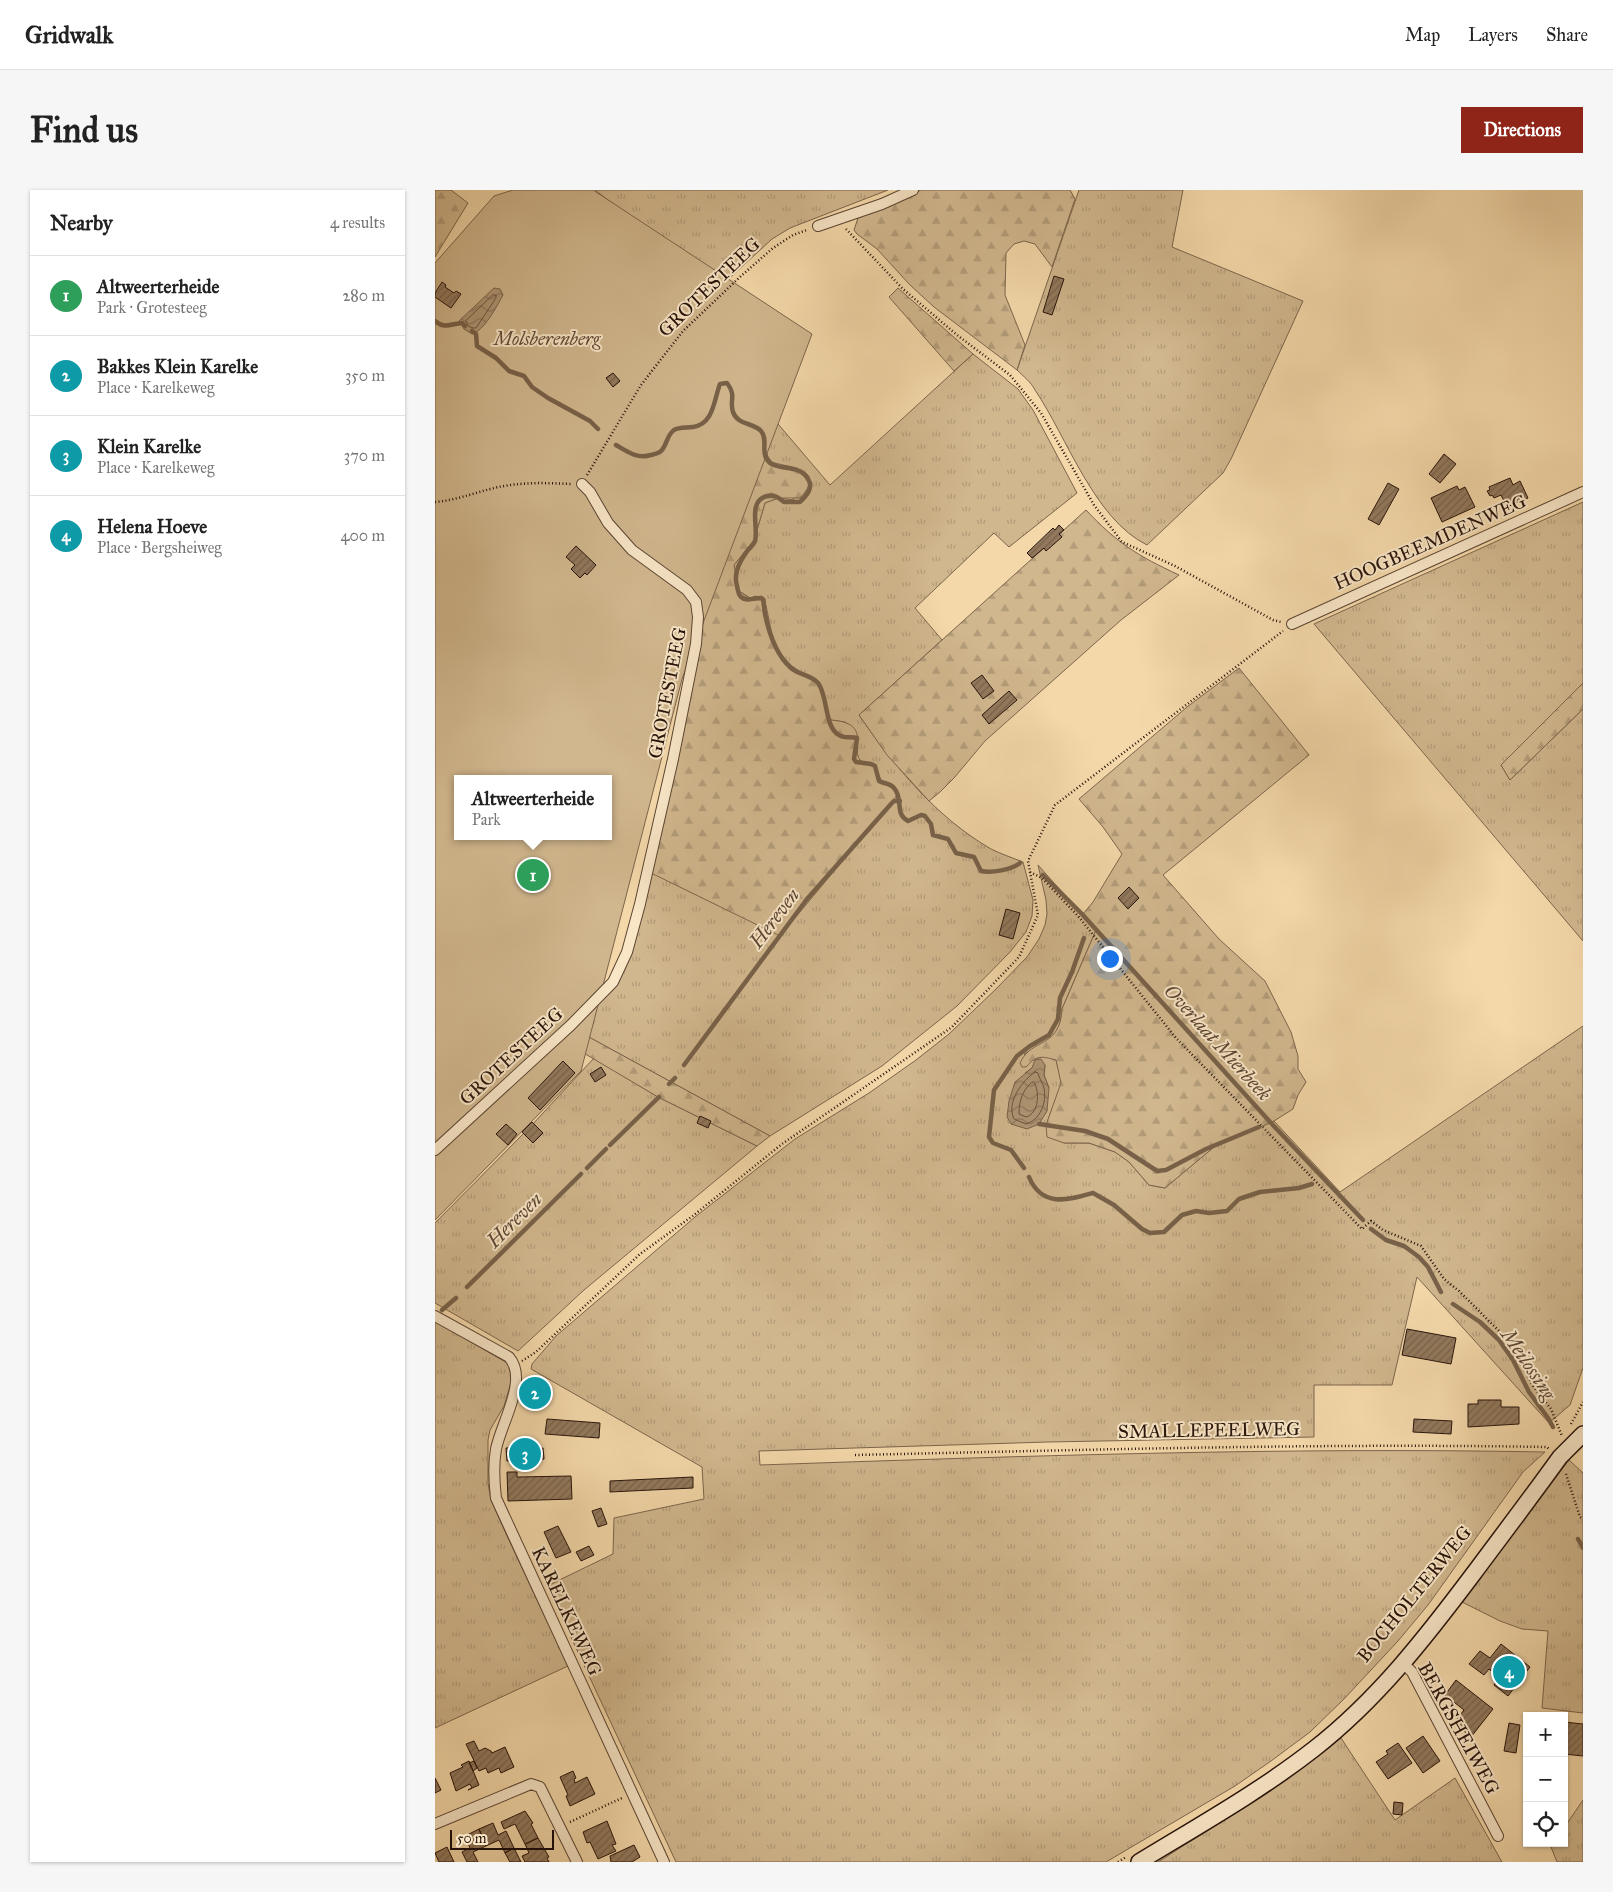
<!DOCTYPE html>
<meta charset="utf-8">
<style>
body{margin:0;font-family:"IM FELL Great Primer",serif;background:#f6f6f6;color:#222}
.controls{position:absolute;right:15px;bottom:15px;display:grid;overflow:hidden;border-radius:0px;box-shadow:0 1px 4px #0004}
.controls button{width:45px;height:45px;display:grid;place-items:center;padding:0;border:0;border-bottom:1px solid #e0e0e0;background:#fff;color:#222;font:25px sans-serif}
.scale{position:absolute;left:15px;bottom:12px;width:104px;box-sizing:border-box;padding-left:5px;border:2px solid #27130a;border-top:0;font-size:14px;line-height:18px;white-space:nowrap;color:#27130a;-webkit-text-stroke:4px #f8e6c7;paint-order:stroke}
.you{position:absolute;left:674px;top:768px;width:18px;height:18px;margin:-12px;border:4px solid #fff;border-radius:50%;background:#1a73e8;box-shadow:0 0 0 8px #1a73e833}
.badge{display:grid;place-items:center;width:32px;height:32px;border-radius:50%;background:#8f2418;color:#fff;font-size:16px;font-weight:700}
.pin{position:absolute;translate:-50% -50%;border:2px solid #fff;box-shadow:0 1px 5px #0006}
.popup{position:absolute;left:19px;top:585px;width:158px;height:65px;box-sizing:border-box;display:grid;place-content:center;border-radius:0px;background:#fff;filter:drop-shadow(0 1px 4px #0005);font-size:16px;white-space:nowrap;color:#767676}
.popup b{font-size:19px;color:#222}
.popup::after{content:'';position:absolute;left:50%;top:100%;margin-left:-10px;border:10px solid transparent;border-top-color:#fff}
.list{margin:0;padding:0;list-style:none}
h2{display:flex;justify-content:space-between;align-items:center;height:65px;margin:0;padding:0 20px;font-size:21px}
h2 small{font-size:16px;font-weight:400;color:#767676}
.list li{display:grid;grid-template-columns:32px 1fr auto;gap:15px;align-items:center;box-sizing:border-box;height:80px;padding:0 20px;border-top:1px solid #e0e0e0}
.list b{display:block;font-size:19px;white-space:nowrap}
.list p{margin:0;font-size:16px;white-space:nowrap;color:#767676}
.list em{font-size:16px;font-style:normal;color:#767676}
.icon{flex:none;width:28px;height:28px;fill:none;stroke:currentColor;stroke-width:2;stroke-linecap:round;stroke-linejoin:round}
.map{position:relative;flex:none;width:1148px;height:1672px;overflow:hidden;border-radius:0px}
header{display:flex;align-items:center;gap:30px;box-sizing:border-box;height:70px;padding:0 25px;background:#fff;border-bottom:1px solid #e0e0e0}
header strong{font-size:24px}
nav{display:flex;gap:28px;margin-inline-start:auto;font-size:18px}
.intro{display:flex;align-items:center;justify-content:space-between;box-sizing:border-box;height:120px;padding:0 30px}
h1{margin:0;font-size:35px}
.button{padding:12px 22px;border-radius:0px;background:#8f2418;color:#fff;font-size:18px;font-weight:700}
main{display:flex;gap:30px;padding:0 30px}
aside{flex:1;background:#fff;border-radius:0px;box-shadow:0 1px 4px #0004}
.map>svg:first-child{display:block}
.grass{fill:url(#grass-tufts);stroke:#7c654c;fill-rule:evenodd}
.forest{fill:url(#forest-firs);stroke:#7c654c}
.park{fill:#d1b78e;stroke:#7c654c;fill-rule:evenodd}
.water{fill:url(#water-waves);stroke:#786149}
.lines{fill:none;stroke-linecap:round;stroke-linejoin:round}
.shore{stroke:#6a543e;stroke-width:1}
.stream{stroke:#786149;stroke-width:4.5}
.building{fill:url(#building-hatch);stroke:#27130a}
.street-casing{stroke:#5a4432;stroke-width:12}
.secondary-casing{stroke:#27130a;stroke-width:18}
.path{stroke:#27130a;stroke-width:2.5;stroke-dasharray:1 2.5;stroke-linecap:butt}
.street{stroke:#f8e6c7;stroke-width:10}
.secondary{stroke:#f8e6c7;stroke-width:15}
.labels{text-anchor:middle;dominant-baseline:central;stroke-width:4;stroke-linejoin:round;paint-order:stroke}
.street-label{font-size:19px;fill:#27130a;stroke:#f8e6c7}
.park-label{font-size:19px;font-style:italic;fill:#624c38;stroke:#f8e6c7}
.water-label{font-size:20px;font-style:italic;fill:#5d4734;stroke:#f8e6c7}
</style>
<header>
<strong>Gridwalk</strong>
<nav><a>Map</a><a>Layers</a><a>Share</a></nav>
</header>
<div class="intro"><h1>Find us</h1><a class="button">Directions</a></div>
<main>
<aside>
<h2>Nearby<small>4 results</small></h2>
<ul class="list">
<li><span class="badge" style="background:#2e9e5b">1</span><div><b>Altweerterheide</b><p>Park · Grotesteeg</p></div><em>280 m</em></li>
<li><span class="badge" style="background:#0f9aa8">2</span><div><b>Bakkes Klein Karelke</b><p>Place · Karelkeweg</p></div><em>350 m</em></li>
<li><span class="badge" style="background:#0f9aa8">3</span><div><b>Klein Karelke</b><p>Place · Karelkeweg</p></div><em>370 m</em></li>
<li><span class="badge" style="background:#0f9aa8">4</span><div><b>Helena Hoeve</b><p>Place · Bergsheiweg</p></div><em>400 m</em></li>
</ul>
</aside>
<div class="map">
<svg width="1148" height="1672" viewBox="0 0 1148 1672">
<defs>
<pattern id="grass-tufts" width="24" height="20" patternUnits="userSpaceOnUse" patternTransform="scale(1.25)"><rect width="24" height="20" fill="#d1b78e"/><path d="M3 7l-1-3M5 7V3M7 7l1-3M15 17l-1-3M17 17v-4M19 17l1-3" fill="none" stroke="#b39c79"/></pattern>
<pattern id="forest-firs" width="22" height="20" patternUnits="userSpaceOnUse" patternTransform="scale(1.25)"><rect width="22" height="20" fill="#d1b78e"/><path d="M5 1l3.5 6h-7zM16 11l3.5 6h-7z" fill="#b39c79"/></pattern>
<pattern id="water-waves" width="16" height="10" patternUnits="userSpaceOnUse" patternTransform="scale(1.25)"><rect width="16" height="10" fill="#ae9573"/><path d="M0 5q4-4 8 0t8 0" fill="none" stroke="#8e785d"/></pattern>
<pattern id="building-hatch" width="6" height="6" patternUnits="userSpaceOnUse" patternTransform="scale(1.25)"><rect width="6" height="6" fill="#92795d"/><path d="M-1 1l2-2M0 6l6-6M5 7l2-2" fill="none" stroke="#77624b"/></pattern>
</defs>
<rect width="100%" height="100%" fill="#f4d8a9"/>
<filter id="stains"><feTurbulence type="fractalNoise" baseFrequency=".004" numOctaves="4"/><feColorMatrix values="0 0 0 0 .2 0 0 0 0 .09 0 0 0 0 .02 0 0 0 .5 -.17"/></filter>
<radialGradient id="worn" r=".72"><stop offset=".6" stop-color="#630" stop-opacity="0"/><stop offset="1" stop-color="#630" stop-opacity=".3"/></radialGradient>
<path class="grass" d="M160,0H453L355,38L337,49L285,97Z
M644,0H748L737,57L868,111L796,269L788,283L712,355C659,329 632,247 600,200C596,192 588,186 582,180Z
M538,164L583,199L598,220L642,303L574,357L559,343L480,418L507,450L424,525C460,577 501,627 556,659C566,664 578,668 588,672L598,710L597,726L591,742L575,762L522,816L447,876L335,946L141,840L175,801L212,681L459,598L446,591L442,580C414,564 425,573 422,545L410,532L395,530L382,491C372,485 360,480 352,472C336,458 332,429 330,409L321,406L315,408L304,401L299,375L319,350L330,313L343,308L359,310L338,273L333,267L324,241L326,214L395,295Z
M1148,312V493L1066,575L1075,590L1148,519V751L879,434Z
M603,675L661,740L627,819C626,848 612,851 589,864L598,870L609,866L621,870L627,893L611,935L629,953H654L680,962L694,972L714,995L730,998L779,957L839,931L905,1002L1148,836V1178L1135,1215L1114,1233L982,1087L957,1195H879V1247L613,1252L324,1261L325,1275C586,1266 848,1257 1110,1262L1088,1282L993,1415L963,1451L909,1509L875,1542L836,1571L800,1596L671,1672H241L112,1396L178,1364L179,1328L269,1309L267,1277L96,1179L97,1174L121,1146L260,1027L360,949L434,903L481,870L514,844L562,798L592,767L604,749L610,735L612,724L611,710ZM610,875L609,885L614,898L590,883L597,878Z
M159,868L223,907L322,956L149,1100L83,1161L0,1113V1033L96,936Z
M0,1131L74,1174L77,1189L69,1216L55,1240L53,1250V1293L56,1310L72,1346L133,1476L0,1538Z
M1134,1270L1148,1283V1523L1107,1518L1113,1441L1087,1439L1065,1431L1027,1412Z
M906,1548L960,1630L1020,1588L1067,1672H723C785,1632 849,1595 906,1548Z
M1148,1610V1672H1122L1116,1657L1118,1653H1129V1638Z"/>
<path class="forest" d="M0,0H16L33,13L0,67Z
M486,0H635L640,9L617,77L600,54L589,51L579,54L571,63L570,105L590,155L582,180L499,117L475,95L442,59L422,44L419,40L423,28Z
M463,98L538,164L519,181L454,107Z
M324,241L333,267L336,272C357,278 392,279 365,308H343L330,313L319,350L299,375L304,401L315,408L327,406C332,411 335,442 339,451C345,466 354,475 367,483C373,485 380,488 384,493C391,503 391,518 395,530C448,533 401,573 439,575L446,590L459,598L463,604L345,746L212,681L272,414Z
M651,320C682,353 703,366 744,385L686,430L550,551L519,588L505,602L494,611L452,565L424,525Z
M804,478L874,565L728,685L784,749L830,791L856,842L863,866V879L871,892L863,905L858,919L839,931L779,957L730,998L714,995L694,972L680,962L654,953H629L612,947L611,935L626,893L621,870C606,866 602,865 591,877H587L585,873C597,847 625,859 627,819L661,740L648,724L658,712L687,664L668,637L644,609L752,517Z
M1148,493V519L1075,590L1066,575Z
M141,840L335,946L322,956L223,907L130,852Z"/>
<path class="park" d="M78,0H158L377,144L247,489L146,881L0,1030V73L59,6ZM23,589H173V646H23Z"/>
<path class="water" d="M59,98L65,99L68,105C62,116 49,141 37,144L29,139L24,131Z
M606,869L610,875L609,885L614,898L612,921L604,934L592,939L576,934L572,927L574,911L580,892L597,878L600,870Z"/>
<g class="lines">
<path class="shore" d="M58,105H61V108L41,138H38L33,136L31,131Z
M600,882L603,883C604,889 608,893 609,898C612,913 605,930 591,934L579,929C571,912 587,891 600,882Z
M599,892C605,903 604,923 591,927L584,924C584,912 587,901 596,893Z"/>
<path class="stream" d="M0,131C9,139 16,134 27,133L30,136
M37,141L41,144L42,156L61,168L74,181L89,186L97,197L113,208L155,231L163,239
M181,255C193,262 202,269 216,265C220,264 225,263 227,260C232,254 232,245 239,240C244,237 252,238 258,237C279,234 279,209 285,194L292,193C302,206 294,210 298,222C303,236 318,232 326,241C334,250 324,264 335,273C346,281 364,274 373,289C379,298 371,306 365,312H349C344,308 339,304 332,306C312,311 324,338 320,351C319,354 315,358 313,360C305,371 298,383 302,396C303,400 303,404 306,407C313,413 320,406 328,409C329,414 329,419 330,424C334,443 341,465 356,478C364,485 376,485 383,493C393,505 389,537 404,545C409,549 416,546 422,548L419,569L421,572L436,574L440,576L444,591C449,594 455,593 459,598C469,609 459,624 473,631L486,625L490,626L496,634L498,645L513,649L521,663L539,667L546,681C557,683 576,680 585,673
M608,685L647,724L836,933L928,1030
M249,875L372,709L456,614L459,611H465
M234,894L240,888
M604,934L650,941L673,949L722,981L731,980L771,959L824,937
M175,955L224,907
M152,978L171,959
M589,978L576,960L558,953L554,947L559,900L582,866L595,856L614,845L623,829L625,808L637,782L649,748
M594,987C607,1018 633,1010 658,1003L679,1015L707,1039L715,1043L729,1042L747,1025L761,1021L774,1023L792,1021L804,1009L825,1002L864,998L877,994
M936,1039L951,1050L969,1056L984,1067L993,1077L1006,1102
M32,1097L146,984
M1018,1114L1045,1132L1064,1150L1078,1170L1094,1202L1113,1228L1118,1237
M7,1120L21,1108
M1143,1349L1148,1358"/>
</g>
<path class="building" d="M619,86L629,89L617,125L608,122Z
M7,92L11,95L10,97L19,103L21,101L26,104L16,118L0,107V103Z
M178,183L185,191L178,197L171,188Z
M1009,264L1021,274L1005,293L994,284Z
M1075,288L1078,295L1085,291L1093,308L1072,317L1066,305L1059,308L1057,305L1055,306L1052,301L1055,300L1054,297Z
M953,293L964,299L944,335L933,329Z
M1022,296L1024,300L1030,297L1040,317L1007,332L996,308Z
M624,335L629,340L624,344L627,347L611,361L609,358L597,368L592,363L618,338L620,340Z
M141,356L161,375L152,385L150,383L145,388L136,379L140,375L131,367Z
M547,485L559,501L548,509L536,493Z
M574,501L582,510L554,534L547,525Z
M694,697L704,708L693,719L683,708Z
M571,719L585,723L578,749L564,745Z
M128,871L140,883L105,920L93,908Z
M166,877L171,885L160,892L155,884Z
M265,926L276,931L273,938L262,933Z
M97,932L108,943L98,953L87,942Z
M71,934L82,944L73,955L61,944Z
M972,1139L1021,1148L1016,1174L967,1165Z
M100,1196L104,1197L103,1200L104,1201L101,1208L95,1206Z
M1043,1210H1066V1217H1084V1234L1033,1237V1214H1043Z
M112,1229L165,1233L164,1248L110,1244Z
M979,1229L1017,1231L1016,1244L978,1242Z
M100,1257V1259L108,1258L109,1269L72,1271L71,1258Z
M72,1282H82V1287L136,1286L137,1309L73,1311Z
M258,1287V1298L175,1302V1291Z
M166,1318L172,1334L163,1337L157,1321Z
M123,1336L136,1362L121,1368L109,1342Z
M154,1356L159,1365L146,1371L141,1362Z
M1066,1454L1095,1477L1073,1506L1059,1495L1064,1488L1054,1479L1049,1485L1034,1474L1045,1461L1055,1468Z
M1021,1490L1058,1519L1036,1547L1019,1533L1029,1520L1010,1505Z
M1129,1532L1148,1534V1566L1129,1564Z
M1074,1533L1085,1535L1081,1563L1069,1561Z
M988,1546L1005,1571L988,1583L971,1558Z
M39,1551L44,1561L50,1558L56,1561L57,1563L70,1557L79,1577L66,1583L64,1578L53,1583L51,1578L44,1581L31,1554Z
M963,1553L977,1573L953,1589L941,1572L953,1564L951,1561Z
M34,1571L44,1595L33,1600L37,1598L35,1594L21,1601L15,1583L28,1577L26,1575Z
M39,1571L42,1578L38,1581L34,1573Z
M138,1581L141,1588L139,1589L140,1593L152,1587L160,1604L135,1616L131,1606L133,1605L125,1587Z
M0,1588L6,1600L0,1603Z
M959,1612L968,1613L967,1625L958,1624Z
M90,1621L98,1633L96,1634L103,1648L90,1654L80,1634L69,1639L66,1632Z
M172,1631L181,1654L177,1655L181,1661L163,1669L155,1652L152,1653L148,1642Z
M58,1633L63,1645L71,1641L79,1658L70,1663L64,1650L51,1656L44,1639Z
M44,1639L51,1656L38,1662L43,1672H32L27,1662L35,1658L30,1646Z
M103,1648L114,1667L112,1668L114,1672H90L87,1666L94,1663L90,1654Z
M199,1655L205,1667L197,1672H176L175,1666Z
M12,1657L19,1672H4L0,1663Z
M79,1658L86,1672H75L70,1663Z"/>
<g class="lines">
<g class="street-casing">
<path id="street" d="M383,36L447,14L478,0
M857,434L1148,302
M0,960L136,835L178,792L192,762L205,714L238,569L261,454L263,427L261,412L252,400L197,360L173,333L155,302L147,294
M0,1126L74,1167C94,1190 66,1233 61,1259C58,1276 59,1291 61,1308L229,1672
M969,1474L977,1482L1063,1646
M0,1634L96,1594L105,1597L142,1672"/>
</g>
<g class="secondary-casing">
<path id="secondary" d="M704,1672C763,1636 824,1602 879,1559C942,1510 991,1447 1039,1383C1068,1344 1097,1306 1125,1267L1148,1244"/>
</g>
<path class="path" d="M411,39L468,99L522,145L575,185L606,223L659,315L687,352L740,376L838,430L846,432
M152,285L206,195L248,141L306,86L338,58L358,45L372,40
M0,312C24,310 46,300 69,296C92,292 114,293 136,294
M595,682L607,688L643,726L741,848L927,1039L936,1031L948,1040L986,1056L1009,1089L1024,1101L1078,1155L1098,1196L1116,1219L1127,1246
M87,1171L101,1162L205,1064L259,1025L347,954L517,837L584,767L603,725L593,671L620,615L848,441
M1136,1234L1148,1212
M420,1265C651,1260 881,1253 1112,1257L1115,1260
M1131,1284L1145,1327L1148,1329
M135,1632L187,1608
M683,1672L691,1667"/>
<use href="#street" class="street"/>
<use href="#secondary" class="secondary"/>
</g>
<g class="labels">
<g class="street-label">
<text transform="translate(274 97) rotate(-44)">GROTESTEEG</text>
<text transform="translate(995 352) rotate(-24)">HOOGBEEMDENWEG</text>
<text transform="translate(232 503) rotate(-79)">GROTESTEEG</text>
<text transform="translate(76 866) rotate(-43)">GROTESTEEG</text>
<text transform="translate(774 1240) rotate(-1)">SMALLEPEELWEG</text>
<text transform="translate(979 1404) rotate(-51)">BOCHOLTERWEG</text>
<text transform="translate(132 1421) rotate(65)">KARELKEWEG</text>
<text transform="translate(1024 1538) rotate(61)">BERGSHEIWEG</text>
</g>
<g class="park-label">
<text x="112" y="148">Molsberenberg</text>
</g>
<g class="water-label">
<text transform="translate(339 728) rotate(-53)">Hereven</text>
<text transform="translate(783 852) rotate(48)">Overlaat Mierbeek</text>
<text transform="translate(79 1030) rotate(-45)">Hereven</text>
<text transform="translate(1094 1174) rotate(56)">Meilossing</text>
</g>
</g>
<rect width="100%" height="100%" filter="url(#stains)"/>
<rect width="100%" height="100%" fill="url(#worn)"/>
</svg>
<div class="controls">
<button>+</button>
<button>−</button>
<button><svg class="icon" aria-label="locate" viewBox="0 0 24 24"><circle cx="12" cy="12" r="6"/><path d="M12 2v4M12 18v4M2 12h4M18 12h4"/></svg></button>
</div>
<div class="scale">50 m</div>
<div class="you"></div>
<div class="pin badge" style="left:98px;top:685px;background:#2e9e5b">1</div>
<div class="popup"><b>Altweerterheide</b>Park</div>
<div class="pin badge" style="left:100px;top:1203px;background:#0f9aa8">2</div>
<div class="pin badge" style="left:90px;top:1264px;background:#0f9aa8">3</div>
<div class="pin badge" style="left:1074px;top:1482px;background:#0f9aa8">4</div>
</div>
</main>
